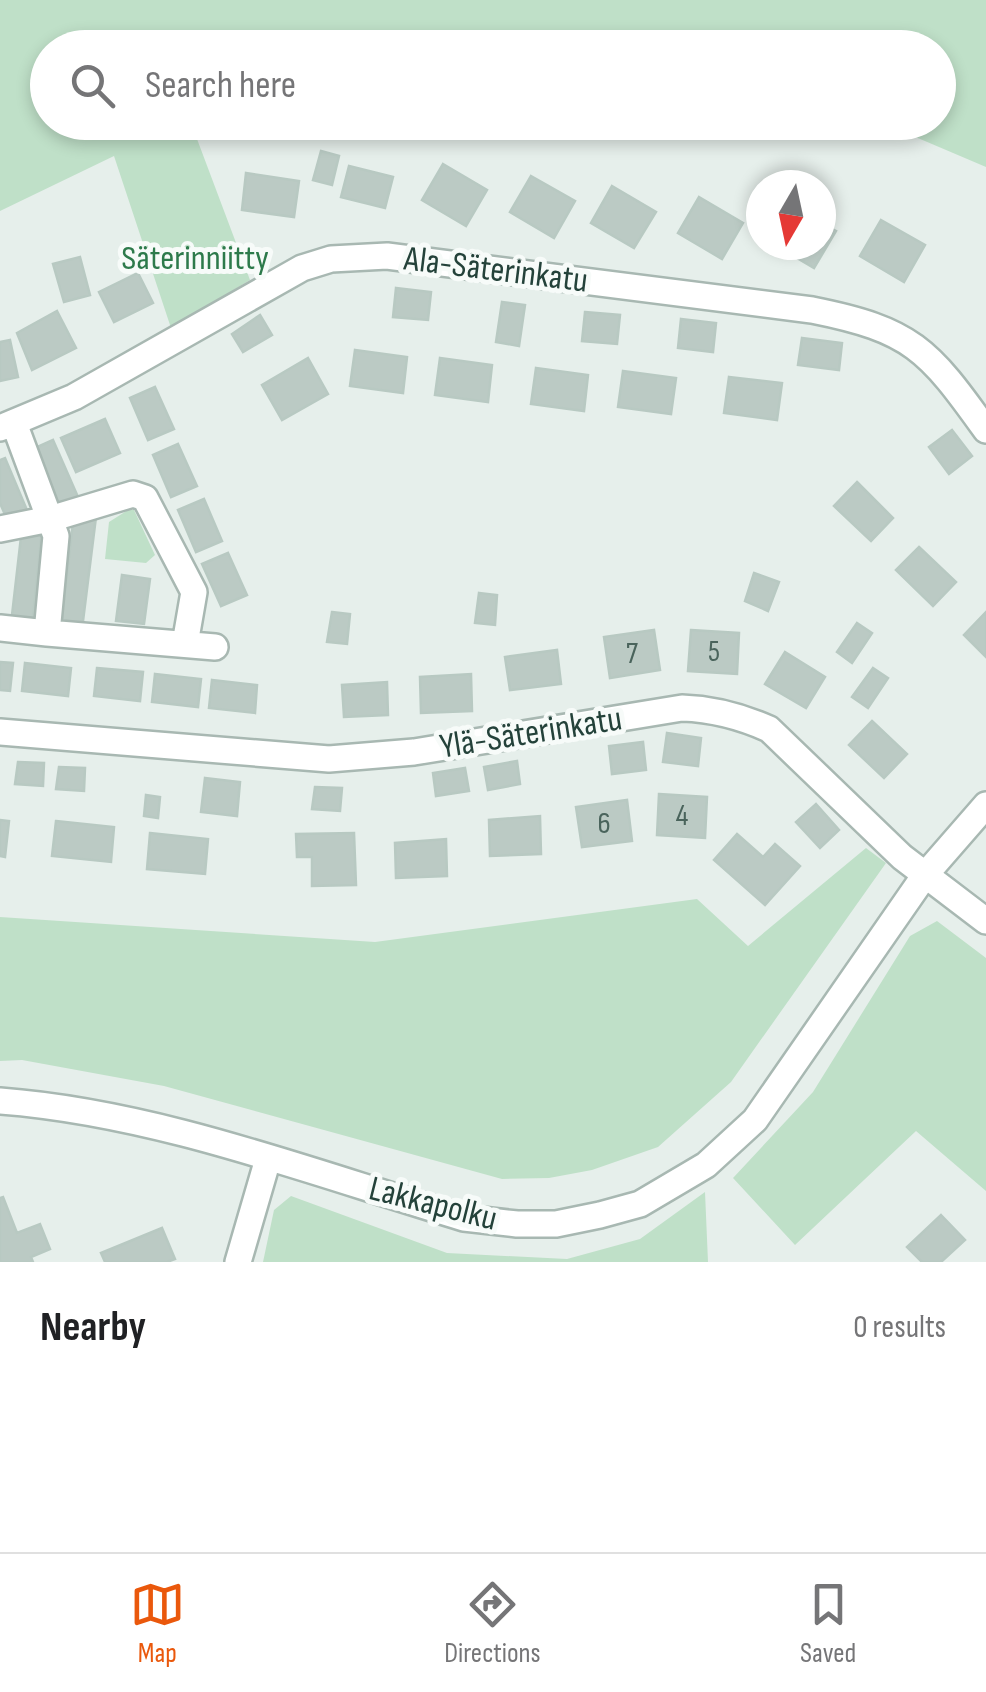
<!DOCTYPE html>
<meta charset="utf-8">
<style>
body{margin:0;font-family:"Sofia Sans Condensed",sans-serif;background:#f2f2f2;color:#202124}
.compass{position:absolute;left:746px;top:170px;width:90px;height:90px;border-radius:50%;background:#fff;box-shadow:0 5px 15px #0003;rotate:189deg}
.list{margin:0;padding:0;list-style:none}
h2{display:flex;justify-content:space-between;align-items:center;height:130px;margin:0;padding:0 40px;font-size:42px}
h2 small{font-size:32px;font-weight:400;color:#757577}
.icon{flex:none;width:55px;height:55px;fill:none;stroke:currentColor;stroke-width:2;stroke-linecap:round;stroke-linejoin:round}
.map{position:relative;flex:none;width:986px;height:1262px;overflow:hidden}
.search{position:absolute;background:#fff;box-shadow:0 5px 15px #0003;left:30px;right:30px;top:30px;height:110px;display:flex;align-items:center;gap:25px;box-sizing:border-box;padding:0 35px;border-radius:55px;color:#757577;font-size:38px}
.sheet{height:290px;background:#fff}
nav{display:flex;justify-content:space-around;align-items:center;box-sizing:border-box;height:140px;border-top:2px solid #e0e0e0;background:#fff;font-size:28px;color:#757577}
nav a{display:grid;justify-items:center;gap:5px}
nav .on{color:#ea580c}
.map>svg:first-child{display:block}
.green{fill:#bfe0c8}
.building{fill:#bbcac4;stroke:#b8c9c2;stroke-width:2.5}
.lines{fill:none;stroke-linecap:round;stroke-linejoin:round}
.minor-casing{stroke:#a8b8b2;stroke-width:30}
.minor{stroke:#fff;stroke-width:25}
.labels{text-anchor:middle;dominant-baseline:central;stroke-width:10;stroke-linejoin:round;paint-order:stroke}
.number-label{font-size:30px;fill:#4a645c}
.park-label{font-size:35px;fill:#2d7a4b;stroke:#f7fbf9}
.street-label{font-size:35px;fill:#24423a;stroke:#f7fbf9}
</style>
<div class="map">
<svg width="986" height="1262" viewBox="0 0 986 1262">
<rect width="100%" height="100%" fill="#e6efeb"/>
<path class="green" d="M0,0H986V167L899,130L845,123L938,122V48H48V122L191,123L250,280L171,328L114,156L0,211Z
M128,510H134L155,555L146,563L105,559L109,522Z
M866,848L886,863L731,1082L658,1147L592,1170L549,1178L502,1179L164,1086L22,1060L0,1061V917L375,942L697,899L748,946Z
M937,921L986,958V1191L916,1131L795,1245L733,1178L813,1092L910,936Z
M705,1192L708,1262H263L274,1210L291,1196L447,1253L567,1259L640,1239Z"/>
<path class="building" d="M321,151L339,156L332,185L313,180Z
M443,164L487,190L466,226L422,200Z
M349,166L393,177L385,208L341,197Z
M246,173L299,181L294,217L242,210Z
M531,176L575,201L554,238L510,212Z
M612,186L656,212L634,248L591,223Z
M699,197L743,223L722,259L678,233Z
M881,220L925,245L904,282L860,256Z
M821,223L836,231L814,268L775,245H821Z
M80,257L90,295L64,302L53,264Z
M138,273L153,303L114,322L99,292Z
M396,288L431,292L428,320L393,317Z
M502,302L525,305L519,346L496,342Z
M57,311L76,348L32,370L17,333Z
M585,312L620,315L617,344L582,341Z
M260,315L272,335L243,352L232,334Z
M681,319L716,323L713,352L678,348Z
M802,338L842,343L839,370L798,365Z
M10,340L18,377L0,381V342Z
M355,350L407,357L403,393L350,386Z
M308,358L328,394L282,420L262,385Z
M440,358L492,365L488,402L435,395Z
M536,368L588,375L584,411L531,404Z
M623,371L676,378L671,414L618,407Z
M729,377L782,383L777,420L724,413Z
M155,387L174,429L148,440L130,398Z
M105,419L120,453L76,472L61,438Z
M952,430L972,456L949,474L929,447Z
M53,440L78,497L57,505L33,449Z
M178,444L197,486L171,497L153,455Z
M5,458L29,515L9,524L0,503V460Z
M857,482L893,518L871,541L834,506Z
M204,499L222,541L196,552L178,510Z
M74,514L96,517L82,629L61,626Z
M22,528L42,530L32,626L11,624Z
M919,547L956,582L933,606L896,570Z
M228,553L247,595L221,606L202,564Z
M754,573L779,582L768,611L745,601Z
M122,575L150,579L144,624L116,621Z
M479,593L497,595L495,625L475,623Z
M332,612L350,614L347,644L327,642Z
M986,612V657L964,635Z
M857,623L872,633L852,663L837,652Z
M654,630L660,670L610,678L604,637Z
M691,630L739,633L737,674L688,671Z
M557,650L561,684L510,690L505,657Z
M785,652L825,677L806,708L765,684Z
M0,662L13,663L10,691L0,690Z
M25,663L71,668L68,696L22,691Z
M97,668L143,672L140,701L94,696Z
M873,668L888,678L868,708L852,697Z
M155,674L201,679L198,707L152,702Z
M471,674L472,711L421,713L420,677Z
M212,680L257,685L255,713L209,708Z
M387,682L388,715L344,717L342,685Z
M872,721L907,754L884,778L849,745Z
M667,733L701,738L698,766L663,762Z
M643,742L646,770L612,774L609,746Z
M517,761L520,784L488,790L484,767Z
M18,762L44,763L43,786L15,784Z
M59,767L85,768L84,791L56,789Z
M465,768L469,791L436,796L433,773Z
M205,778L240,782L237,816L201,812Z
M315,787L342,788L340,811L312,809Z
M659,794L707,797L705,838L657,835Z
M146,795L160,797L158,818L144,816Z
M627,800L632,841L582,847L576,807Z
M816,804L839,830L820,848L796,822Z
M540,816L541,854L490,856L489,820Z
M0,820L9,821L5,857L0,856Z
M56,821L114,827L111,862L52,856Z
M150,833L208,839L205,874L147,869Z
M354,833L356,885L312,886V857H297L296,834Z
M737,834L763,857L775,844L800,866L765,905L714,860Z
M446,839L447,876L396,878L395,843Z
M3,1197L17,1233L40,1224L50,1249L31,1257L33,1262H0V1198Z
M941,1215L965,1240L941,1262H922L907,1247Z
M162,1228L175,1259L167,1262H105L101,1253Z"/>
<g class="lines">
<g class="minor-casing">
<path id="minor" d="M14,423L56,536L47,633L215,647
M0,428L74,397L302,268L331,259L387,256L812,310C912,330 928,349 986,430
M0,529L50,519L133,494L145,498L194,592L185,644
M0,628L47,633
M0,732L329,759L414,752L682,708C714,709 740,716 769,729L902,857L986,921
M0,1101C158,1113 313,1173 464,1218L517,1224H556L600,1215L640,1204L706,1165L755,1120L925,875L986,805
M238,1262L268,1159"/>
</g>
<use href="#minor" class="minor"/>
</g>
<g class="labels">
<g class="number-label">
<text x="714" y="652">5</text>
<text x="632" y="654">7</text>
<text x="682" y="816">4</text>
<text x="604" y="824">6</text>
</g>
<g class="park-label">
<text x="195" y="258">Säterinniitty</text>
</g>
<g class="street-label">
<text transform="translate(496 270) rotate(7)">Ala-Säterinkatu</text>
<text transform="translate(531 733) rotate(-9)">Ylä-Säterinkatu</text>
<text transform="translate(433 1204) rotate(14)">Lakkapolku</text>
</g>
</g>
</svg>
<svg class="compass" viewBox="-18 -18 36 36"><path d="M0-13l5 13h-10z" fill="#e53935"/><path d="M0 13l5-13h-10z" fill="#757577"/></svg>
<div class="search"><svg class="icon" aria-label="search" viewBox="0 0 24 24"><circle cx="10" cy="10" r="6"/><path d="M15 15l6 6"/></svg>Search here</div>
</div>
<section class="sheet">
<h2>Nearby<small>0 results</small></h2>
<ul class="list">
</ul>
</section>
<nav>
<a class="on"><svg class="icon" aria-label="map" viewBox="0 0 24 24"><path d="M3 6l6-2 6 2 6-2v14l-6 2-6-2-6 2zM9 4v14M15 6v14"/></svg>Map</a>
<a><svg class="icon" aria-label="directions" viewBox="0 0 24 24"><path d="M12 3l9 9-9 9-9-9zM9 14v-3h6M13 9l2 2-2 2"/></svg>Directions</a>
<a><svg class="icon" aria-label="saved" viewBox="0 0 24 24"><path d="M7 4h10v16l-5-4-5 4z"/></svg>Saved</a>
</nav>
